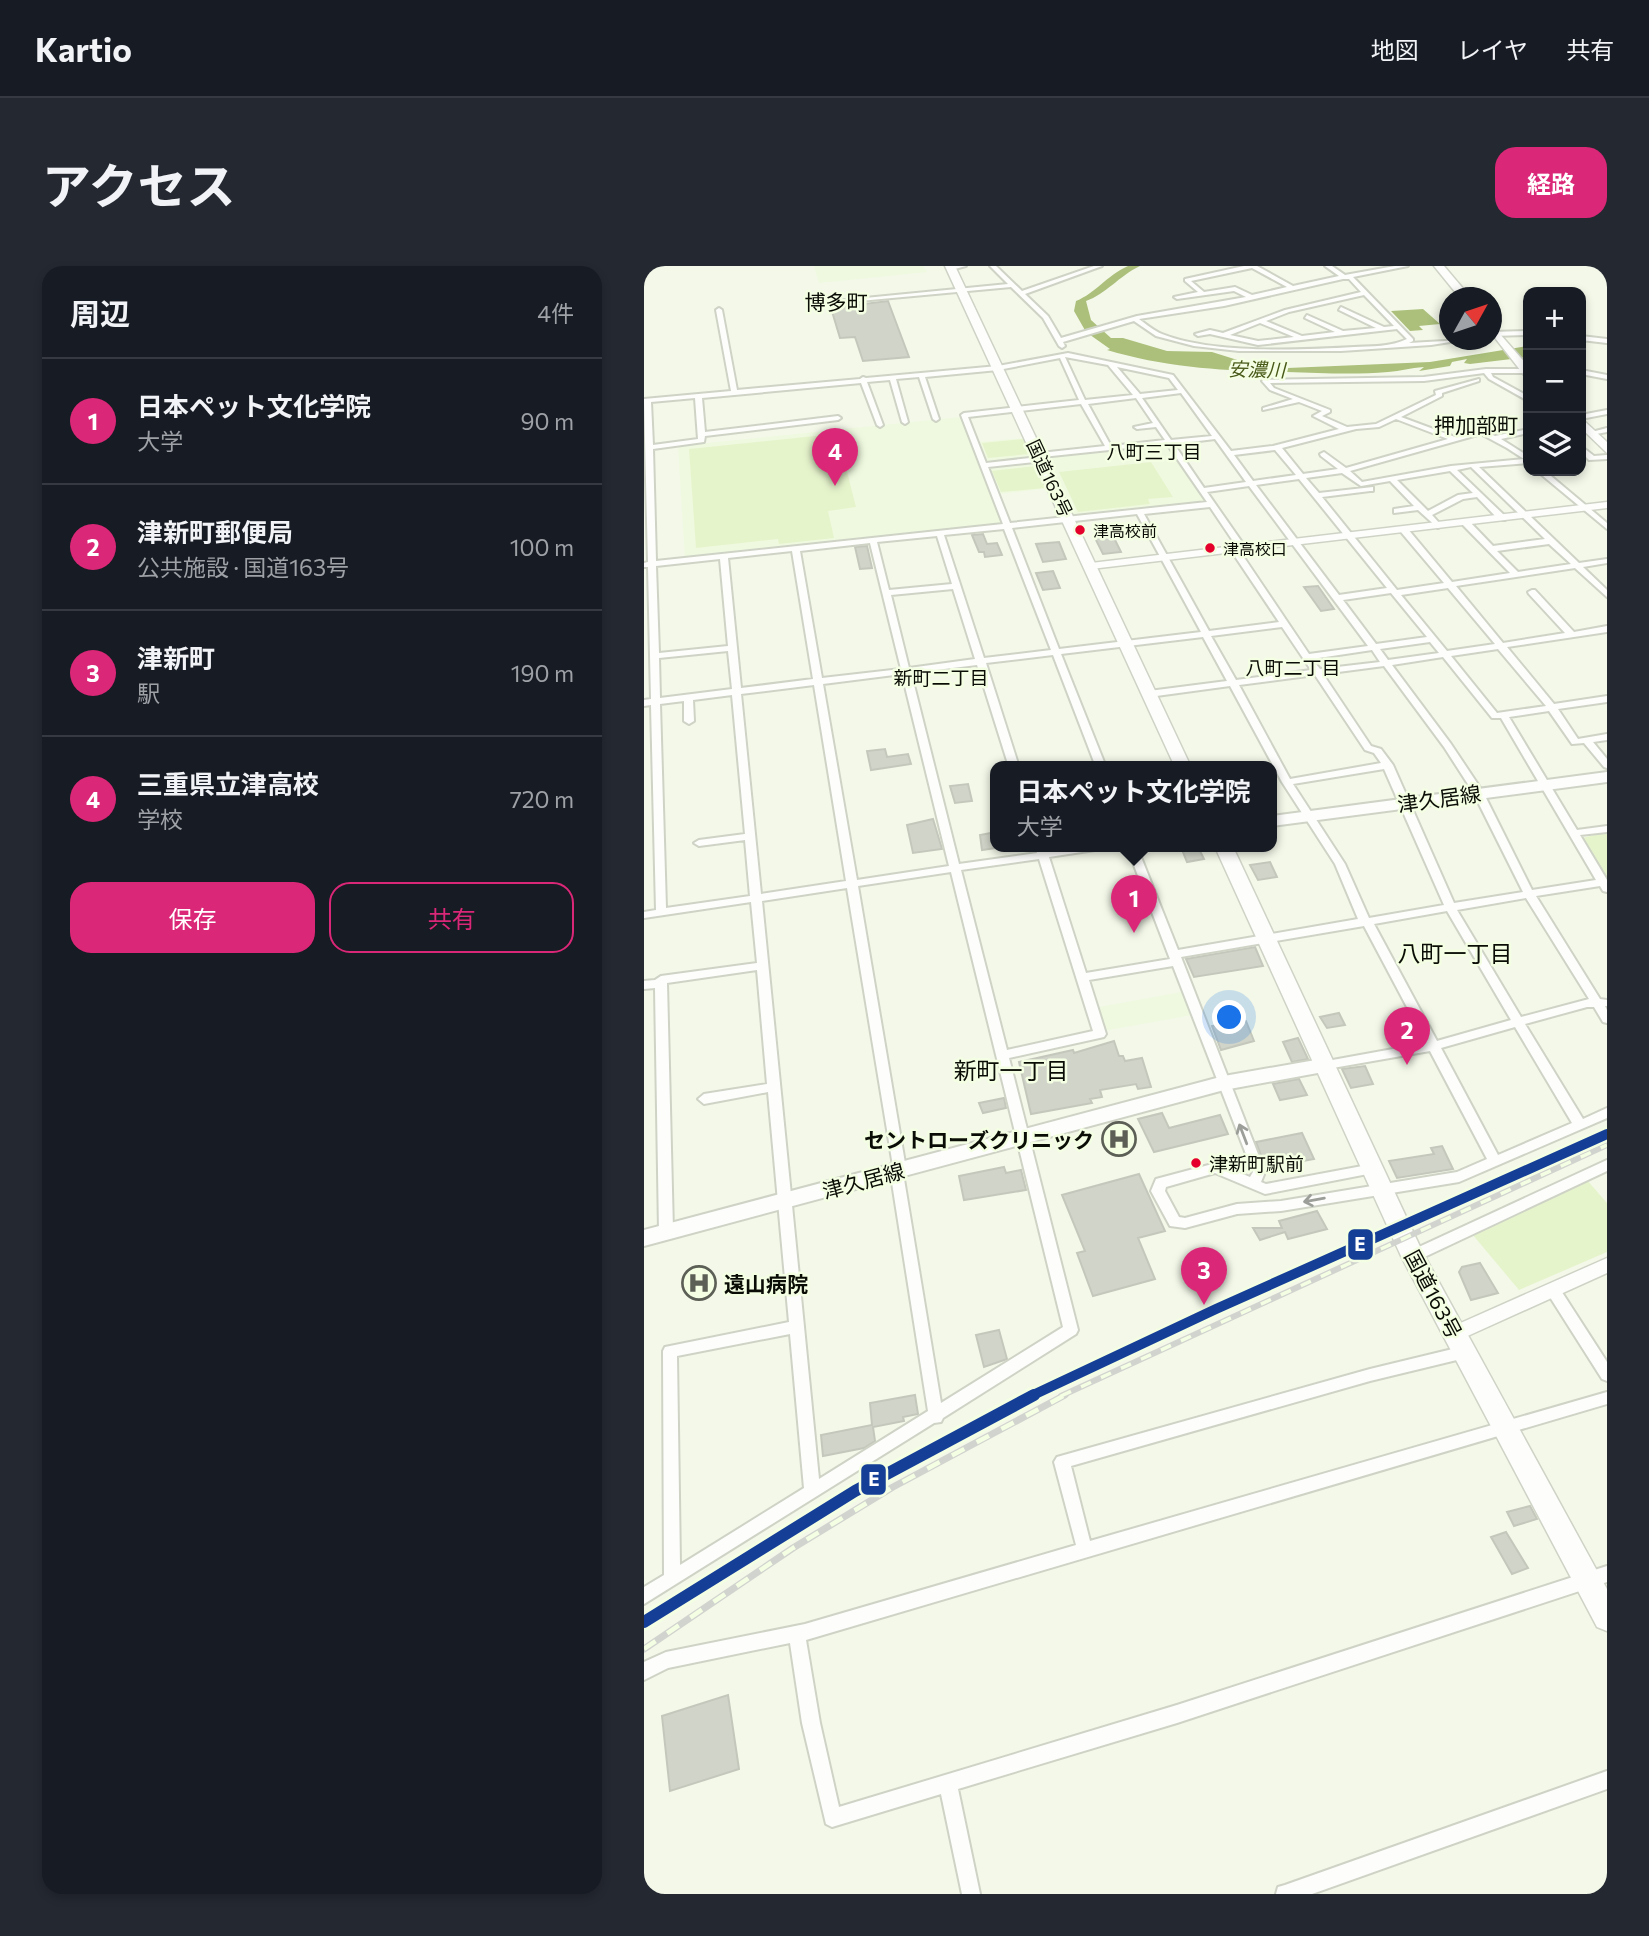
<!DOCTYPE html>
<html lang="ja">
<meta charset="utf-8">
<style>
body{margin:0;font-family:Commissioner,"Noto Sans JP",sans-serif;background:#242831;color:#f1f3f6}
.controls{position:absolute;right:21px;top:21px;display:grid;overflow:hidden;border-radius:14px;box-shadow:0 4px 10px #0003}
.controls button{width:63px;height:63px;display:grid;place-items:center;padding:0;border:0;border-bottom:2px solid #363941;background:#171b24;color:#f1f3f6;font:35px sans-serif}
.compass{position:absolute;left:795px;top:21px;width:63px;height:63px;border-radius:50%;background:#171b24;box-shadow:0 4px 10px #0003;rotate:50deg}
.you{position:absolute;left:586px;top:752px;width:24px;height:24px;margin:-18px;border:5px solid #fff;border-radius:50%;background:#1a73e8;box-shadow:0 0 0 10px #1a73e833}
.badge{display:grid;place-items:center;width:46px;height:46px;border-radius:50%;background:#db2777;color:#fff;font-size:23px;font-weight:700}
.pin{position:absolute;translate:-50% -58px;filter:drop-shadow(0 2px 4px #0008)}
.pin::after{content:'';position:absolute;top:37px;width:24px;height:21px;background:inherit;clip-path:polygon(0 0,100% 0,50% 100%)}
.popup{position:absolute;left:346px;top:495px;width:287px;height:91px;box-sizing:border-box;display:grid;place-content:center;border-radius:14px;background:#171b24;filter:drop-shadow(0 2px 5px #0005);font-size:23px;white-space:nowrap;color:#9ea1a6}
.popup b{font-size:26px;color:#f1f3f6}
.popup::after{content:'';position:absolute;left:50%;top:100%;margin-left:-14px;border:14px solid transparent;border-top-color:#171b24}
.list{margin:0;padding:0;list-style:none}
h2{display:flex;justify-content:space-between;align-items:center;height:91px;margin:0;padding:0 28px;font-size:30px}
h2 small{font-size:23px;font-weight:400;color:#9ea1a6}
.list li{display:grid;grid-template-columns:46px 1fr auto;gap:21px;align-items:center;box-sizing:border-box;height:126px;padding:0 28px;border-top:2px solid #363941}
.list b{display:block;font-size:26px;white-space:nowrap}
.list p{margin:0;font-size:23px;white-space:nowrap;color:#9ea1a6}
.list em{font-size:23px;font-style:normal;color:#9ea1a6}
.actions{display:flex;gap:14px;padding:21px 28px}
.actions a{flex:1;padding:16px 0;border:2px solid #db2777;border-radius:21px;text-align:center;font-size:24px;color:#db2777}
.actions .main{background:#db2777;color:#fff}
.icon{flex:none;width:38px;height:38px;fill:none;stroke:currentColor;stroke-width:2;stroke-linecap:round;stroke-linejoin:round}
.map{position:relative;flex:none;width:963px;height:1628px;overflow:hidden;border-radius:21px}
header{display:flex;align-items:center;gap:42px;box-sizing:border-box;height:98px;padding:0 35px;background:#171b24;border-bottom:2px solid #363941}
header strong{font-size:33px}
nav{display:flex;gap:38px;margin-inline-start:auto;font-size:24px}
.intro{display:flex;align-items:center;justify-content:space-between;box-sizing:border-box;height:168px;padding:0 42px}
h1{margin:0;font-size:49px}
.button{padding:18px 32px;border-radius:21px;background:#db2777;color:#fff;font-size:24px;font-weight:700}
main{display:flex;gap:42px;padding:0 42px}
aside{flex:1;background:#171b24;border-radius:21px;box-shadow:0 4px 10px #0003}
.map>svg:first-child{display:block}
.built{fill:#eff9df}
.green{fill:#e6f4cc}
.water{fill:#acc07c}
.building{fill:#d1d5c9;stroke:#c4c8bc;stroke-width:2}
.lines{fill:none;stroke-linecap:round;stroke-linejoin:round}
.minor-casing{stroke:#ced3c6;stroke-width:4}
.tertiary-casing{stroke:#ced3c6;stroke-width:3}
.secondary-casing{stroke:#ced3c6;stroke-width:4}
.primary-casing{stroke:#ced3c6;stroke-width:3}
.trunk-casing{stroke:#ced3c6;stroke-width:3}
.minor{fill:#fdfefc;fill-rule:evenodd}
.tertiary{fill:#fdfefc;fill-rule:evenodd}
.secondary{fill:#fdfefc;fill-rule:evenodd}
.primary{fill:#fdfefc;fill-rule:evenodd}
.trunk{fill:#fdfefc;fill-rule:evenodd}
.rail-far1-casing{stroke:#d1d3ce;stroke-width:6}
.rail-casing{stroke:#d1d3ce;stroke-width:7}
.rail-far1{stroke:#f4fee3;stroke-width:3.5;stroke-dasharray:11;stroke-linecap:butt}
.rail{stroke:#f4fee3;stroke-width:4.5;stroke-dasharray:14;stroke-linecap:butt}
.rail-1-far1-casing{stroke:#f4fee3;stroke-width:15}
.rail-1-casing{stroke:#f4fee3;stroke-width:18}
.rail-1-far1{stroke:#153f97;stroke-width:10}
.rail-1{stroke:#153f97;stroke-width:12}
.oneway{stroke:#9c9e99}
.bus-dot{fill:#e4002b;stroke:#f4fee3;stroke-width:2.5}
.labels{text-anchor:middle;dominant-baseline:central;stroke-width:5;stroke-linejoin:round;paint-order:stroke}
.far-bus-label{font-size:16px;fill:#0a0d05;stroke:#f4fee3;text-anchor:start}
.far-street-label{font-size:18px;fill:#0a0d05;stroke:#f4fee3}
.far-water-label{font-size:19px;font-style:italic;fill:#485a18;stroke:#f4fee3}
.far-neighbourhood-label{font-size:19px;fill:#0a0d05;stroke:#f4fee3}
.bus-label{font-size:19px;fill:#0a0d05;stroke:#f4fee3;text-anchor:start}
.far-quarter-label{font-size:21px;fill:#0a0d05;stroke:#f4fee3}
.street-label{font-size:21px;fill:#0a0d05;stroke:#f4fee3}
.poi-label{font-size:21px;font-weight:bold;fill:#0a0d05;stroke:#f4fee3;text-anchor:end}
.neighbourhood-label{font-size:23px;fill:#0a0d05;stroke:#f4fee3}
.line-badge{stroke:#f4fee3;stroke-width:2.5}
.badge-label{font-size:19px;text-anchor:middle;font-weight:bold;fill:#fff}
</style>
<header>
<strong>Kartio</strong>
<nav><a>地図</a><a>レイヤ</a><a>共有</a></nav>
</header>
<div class="intro"><h1>アクセス</h1><a class="button">経路</a></div>
<main>
<aside>
<h2>周辺<small>4件</small></h2>
<ul class="list">
<li><span class="badge">1</span><div><b>日本ペット文化学院</b><p>大学</p></div><em>90 m</em></li>
<li><span class="badge">2</span><div><b>津新町郵便局</b><p>公共施設 · 国道163号</p></div><em>100 m</em></li>
<li><span class="badge">3</span><div><b>津新町</b><p>駅</p></div><em>190 m</em></li>
<li><span class="badge">4</span><div><b>三重県立津高校</b><p>学校</p></div><em>720 m</em></li>
</ul>
<div class="actions"><a class="main">保存</a><a>共有</a></div>
</aside>
<div class="map">
<svg width="963" height="1628" viewBox="0 0 963 1628">
<rect width="100%" height="100%" fill="#f3f8e9"/>
<path class="built" d="M170,0H279L283,6L175,17Z
M317,151L360,259L41,293L34,180Z
M383,172L407,222L355,228L334,176Z
M521,178L564,237L431,251L410,207L409,199L402,190Z
M538,726L548,749L459,765L450,742Z"/>
<path class="green" d="M181,169L195,174L212,241L184,245L190,272L135,278L134,273L52,282L45,183Z
M379,173L386,188L344,192L338,177Z
M507,196L529,231L504,233L506,238L434,246L415,206Z
M392,200L401,222L357,226L348,205Z
M963,566V616L938,572Z
M943,914L963,937V986L875,1024L828,968Z"/>
<path class="water" d="M484,0H496C475,10 462,28 442,35L447,54L467,72H479L523,85L568,86L622,103L786,96L884,80V91L826,98L820,97L823,93L808,96L806,100L775,105L780,101C766,102 757,105 744,106C711,109 676,107 643,106C582,105 523,102 463,84L466,83L442,66L430,45L432,35C452,27 462,10 484,0Z
M779,43L796,58L775,60L779,64L766,65L747,45Z"/>
<path class="building" d="M244,35L265,91L219,95L211,71L196,72L187,42Z
M339,268L343,278L353,277L358,289L341,291L340,286H335L328,269Z
M469,270L477,286L459,288L451,272Z
M415,276L422,293L399,296L392,278Z
M223,280L228,302L216,303L211,281Z
M409,305L416,322L399,324L392,307Z
M674,320L690,343L677,345L660,321Z
M241,483L243,491L264,488L267,498L227,504L223,485Z
M324,518L328,535L311,537L306,520Z
M289,553L298,583L269,587L263,559Z
M352,566V582L338,584L336,569Z
M537,581H554L560,593L543,596Z
M626,596L633,611L614,614L606,599Z
M611,681L619,700L550,711L542,693Z
M695,747L701,759L683,762L676,751Z
M602,755L610,775L577,784L568,760Z
M654,772L664,793L648,796L639,776Z
M470,775L475,790H479L481,795L498,792L507,821L494,823L492,818L456,824L458,831L446,833L448,837L387,848L375,796L429,784L430,787Z
M721,800L729,818L707,822L698,803Z
M655,813L663,829L636,834L629,818Z
M360,832L362,842L339,847L335,837Z
M518,847L525,862L576,849L584,868L510,886L494,853Z
M658,867L670,893L631,900L632,903L623,905L612,876Z
M798,880L809,903L753,912L745,895L790,888L787,882Z
M360,901L362,907L377,904L382,924L320,934L315,910Z
M495,908L521,965L494,972L511,1013L449,1030L433,987L441,985L418,929Z
M673,945L683,963L644,973L641,966L616,974L609,962H638L635,955Z
M836,997L854,1027L827,1034L815,1006L818,1001Z
M355,1064L363,1093L340,1101L332,1069Z
M271,1129L274,1148L259,1151L260,1155L229,1161L231,1175L220,1182L179,1190L177,1169L228,1159L226,1137Z
M886,1240L893,1253L870,1260L863,1246Z
M862,1266L884,1302L868,1308L847,1271Z
M84,1429L95,1503L26,1525L18,1450Z"/>
<g class="lines">
<g class="minor-casing">
<path id="minor" d="M309,0H322L307,4L304,2Z
M346,0H352L378,25L450,0H458L381,28L404,50L417,72L493,50L602,31L590,25L533,33L530,31L554,26L541,15V13L600,0H613L649,20L695,10L681,0H688L701,9L751,0H764L709,11L769,73V75L765,77L819,74L787,79L697,85H595L550,80L512,70L490,55L419,76L421,80L418,82L415,80L399,52L367,21L183,38L180,36L364,18ZM608,2L643,21L608,29L591,21L560,26L547,15ZM699,13H705L717,26L641,44L579,67L566,64L551,68L554,70L566,68L614,79L753,63L763,73C747,81 728,80 710,81C656,84 568,88 518,68C510,65 502,58 495,53L580,40ZM720,29L750,60L740,61L697,41L695,44L732,62L699,65L663,49L661,52L691,66L658,70L622,55L645,46ZM616,57L650,71L614,75L586,69Z
M75,42L78,44L93,124L216,113L219,111L222,112L354,100L424,87L529,109L587,185L629,180L695,163L669,150L678,145L655,136L619,144V142L649,133L626,124L618,115L619,114L780,111L842,103H884V107H847L849,111L884,130V135L845,113L840,107L780,115L626,117L630,122L686,144V146L678,150L703,161L732,158L792,129L791,125L835,113V115L798,127V130L757,151L811,171L838,164L851,170L884,163V167L857,173L884,190V197L835,201L935,297L963,293V297L939,301L963,324V331L931,302L812,320L859,377L921,367L885,328L884,326L888,324H891L930,366L963,360V366L863,381L910,438L963,430V436L914,443L934,473L963,468V474L949,476L963,493V502L960,501L940,477L928,478L905,445L865,451L933,564L963,560V566L936,569L963,614V626L959,625L956,620L892,630L956,733L963,734V740H961L963,744V757L959,756L950,741H943L881,758L939,853L963,842V852L815,916L637,945L593,948L541,962L526,960L507,925L512,913L572,897L606,911L609,906L529,700L445,714L462,768L460,771L365,792L434,1064L432,1068L299,1152L297,1156L290,1157L0,1338V1321L20,1309L19,1085L21,1081L145,1056L124,826L60,838L54,833L60,828L123,818L113,704L23,717L29,965L27,969L22,970L17,969L15,965L11,722L0,723V715L11,714L17,710L113,697L107,636L0,652V646L12,644L7,439L0,440V434L7,433L4,301H0V297L4,296L0,133L87,125L72,44ZM421,91L464,99L489,129L441,134ZM416,92L435,134L320,147L317,149L359,258L12,295L9,183L60,176L61,170L194,154L197,152L194,150L61,166L58,132L217,117L233,159L236,161L239,159L223,116L246,114L258,156L261,158L264,156L252,113L275,111L289,153L292,155L295,153L281,111L354,104ZM473,101L525,112L534,124L496,128ZM537,127L568,170L527,174L498,132ZM51,132L54,173L9,179L7,136ZM492,132L509,157L490,161L493,163L512,161L521,174L467,180L444,138ZM437,138L461,180L396,187L392,189L395,191L342,197L324,151ZM752,153L804,173L702,202L680,186L676,188L677,190L694,203L659,208L638,182L712,163L735,161ZM837,168L863,182L880,193L807,200L718,216L706,205ZM571,173L602,216L560,222L530,178ZM523,178L563,236L366,257L344,201L400,195L401,193L398,191ZM631,184L652,209L609,215L590,189ZM827,201L901,273L849,280L824,254H818V258L866,307L808,316L763,262H757V266L800,317L753,324L678,231L726,225H729V221L675,227L662,212L698,207L717,220L746,215L770,240L750,243V247L774,244L794,262L798,260L788,249L819,233L833,231L855,254H861V250L813,204ZM806,205L829,227L814,229L784,245L753,214ZM655,213L743,322L695,329L612,219ZM605,220L724,380L665,388L593,281H590L586,283L635,356L565,365L500,248L566,241L595,284H601L602,282L563,226ZM493,248L557,366L415,383L368,262ZM360,263L407,384L340,392L300,269ZM293,270L308,318L245,324L233,276ZM226,277L257,403L178,412L156,285ZM905,278L927,298L874,306L853,285ZM148,285L169,413L97,422L84,292ZM76,293L84,380L15,387L12,300ZM804,322L851,378L803,385L757,329ZM309,323L331,393L265,402L247,329ZM747,327L783,371L732,378L699,334ZM638,361L667,404L592,414L567,370ZM559,371L583,415L505,425L500,428L505,431L586,420L638,516L691,598L714,653L534,684L493,581H483L526,693L442,707L405,591L451,584L456,581H428L403,585L401,582L395,581L392,584L393,587L315,598L267,407L333,399L365,501H375L342,397L409,389L452,501H462L417,388ZM786,376L795,387L744,394L736,383ZM854,383L902,440L853,447L807,390ZM728,384L736,396L676,403L668,393ZM84,385L88,423L16,432L15,392ZM799,391L848,452H857L952,614L888,624L839,526L807,478L748,399ZM740,400L800,481L829,526L879,626L810,637L749,499L737,483L727,480L679,408ZM258,408L305,600L213,614L179,418ZM671,409L721,484L730,487L737,497L646,513L595,419ZM170,419L202,615L117,628L97,428ZM88,429L101,568L55,574L50,577L55,580L101,574L106,630L22,642L16,438L40,435V455L45,458L50,455L49,434ZM740,503L800,639L725,652L701,598L649,518ZM395,593L449,765L363,784L317,604ZM307,606L419,1061L297,1137L259,907L262,903L214,620ZM203,622L249,900L246,904L284,1145L175,1213L118,635ZM882,632L945,733L877,751L813,644ZM803,645L867,754L793,775L730,658ZM720,660L782,777L683,795L677,799L683,803L786,785L843,893L813,906L637,935L593,938L541,952L535,951L521,925L522,921L571,907L621,928L734,906L735,903L734,900L729,898L622,918L617,916L621,906L537,691ZM871,761L928,857L854,889L797,782ZM146,1068L160,1222L36,1299L33,1090Z
M884,65V69L848,70V66Z
M937,70L963,73V77L937,74Z
M937,104L963,109V113L937,108Z
M963,144V148L937,153V149Z
M963,162V166L947,169L944,167Z
M937,180L950,190L963,189V193L945,194L937,186Z
M893,205H901L963,257V263Z
M963,894V905L774,994L769,995L764,994L762,990L764,986Z
M909,1018L914,1020L963,1096V1115L958,1113L904,1028L902,1024L904,1020Z
M821,1080L826,1082L828,1086L826,1090L821,1092L726,1115L427,1200L446,1275L963,1126V1138L162,1374L176,1457L195,1541L533,1439L963,1300V1316L533,1457L314,1523L336,1628H318L297,1528L188,1561L182,1558L158,1457L146,1377L24,1402L0,1414V1396L22,1386L161,1358L432,1279L410,1196L413,1191L726,1103Z
M963,1505V1523L668,1628H632L634,1621L641,1619Z"/>
</g>
<g class="tertiary-casing">
<path id="tertiary" d="M963,236V242L447,303L442,300L447,297Z
M963,992V1007L817,1073L810,1076L803,1073L801,1068L803,1063Z"/>
</g>
<g class="secondary-casing">
<path id="secondary" d="M963,506V516L628,560V550Z
M683,792L693,799L690,804L580,824L0,980V964L580,810Z"/>
</g>
<g class="primary-casing">
<path id="primary" d="M790,0H800L827,32H816Z
M848,59L884,100V110L880,109L848,68Z
M937,152L963,176V187L937,162Z"/>
</g>
<g class="trunk-casing">
<path id="trunk" d="M301,0H311L547,501H531Z
M571,581H589L779,987L963,1323V1365L953,1361L757,990Z"/>
</g>
<use href="#minor" class="minor"/>
<use href="#tertiary" class="tertiary"/>
<use href="#secondary" class="secondary"/>
<use href="#primary" class="primary"/>
<use href="#trunk" class="trunk"/>
<g class="rail-far1-casing">
<path id="rail-far1" d="M417,1130L963,879"/>
</g>
<g class="rail-casing">
<path id="rail" d="M0,1383L149,1282L249,1221L421,1129"/>
</g>
<use href="#rail-far1" class="rail-far1"/>
<use href="#rail" class="rail"/>
<g class="rail-1-far1-casing">
<path id="rail-1-far1" d="M387,1130L572,1043L963,868"/>
</g>
<g class="rail-1-casing">
<path id="rail-1" d="M0,1356L211,1225L390,1129"/>
</g>
<use href="#rail-1-far1" class="rail-1-far1"/>
<use href="#rail-1" class="rail-1"/>
</g>
<defs><path id="oneway-shaft" d="M-6 0H5M1.5-3L5.5 0L1.5 3" fill="none" stroke-width="1.6" stroke-linecap="round" stroke-linejoin="round" transform="scale(1.75)"/></defs>
<g class="oneway">
<use href="#oneway-shaft" transform="translate(599 868) rotate(-111)"/>
<use href="#oneway-shaft" transform="translate(670 934) rotate(170)"/>
</g>
<defs>
<g id="hospital-ring" transform="scale(1.75)"><circle r="9.5" fill="#f4fee3" stroke="#5c5f55" stroke-width="1.5"/><path d="M-5-5h3v3.5h4V-5h3V5h-3V1.5h-4V5h-3Z" fill="#5c5f55"/></g>
</defs>
<g fill-rule="evenodd">
<use href="#hospital-ring" x="475" y="873"/>
<use href="#hospital-ring" x="55" y="1017"/>
</g>
<g class="bus-dot">
<circle cx="436" cy="264" r="6"/>
<circle cx="566" cy="282" r="6"/>
<circle cx="552" cy="897" r="6"/>
</g>
<g class="labels">
<g class="far-bus-label">
<text x="449" y="264">津高校前</text>
<text x="579" y="282">津高校口</text>
</g>
<g class="far-street-label">
<text transform="translate(406 212) rotate(65)">国道163号</text>
</g>
<g class="far-water-label">
<text transform="translate(613 103) rotate(1)">安濃川</text>
</g>
<g class="far-neighbourhood-label">
<text x="510" y="185">八町三丁目</text>
<text x="649" y="401">八町二丁目</text>
<text x="297" y="411">新町二丁目</text>
</g>
<g class="bus-label">
<text x="565" y="897">津新町駅前</text>
</g>
<g class="far-quarter-label">
<text x="192" y="35">博多町</text>
<text x="832" y="158">押加部町</text>
</g>
<g class="street-label">
<text transform="translate(795 532) rotate(-8)">津久居線</text>
<text transform="translate(219 914) rotate(-15)">津久居線</text>
<text transform="translate(790 1028) rotate(62)">国道163号</text>
</g>
<g class="poi-label">
<text x="450" y="873">セントローズクリニック</text>
<text x="80" y="1017" text-anchor="start">遠山病院</text>
</g>
<g class="neighbourhood-label">
<text x="811" y="687">八町一丁目</text>
<text x="367" y="804">新町一丁目</text>
</g>
</g>
<g class="line-badge">
<rect x="703" y="962" width="27" height="33" rx="7" fill="#153f97"/>
<rect x="216" y="1197" width="27" height="33" rx="7" fill="#153f97"/>
</g>
<g class="badge-label">
<text x="716" y="985">E</text>
<text x="230" y="1220">E</text>
</g>
</svg>
<div class="controls">
<button>+</button>
<button>−</button>
<button><svg class="icon" aria-label="layers" viewBox="0 0 24 24"><path d="M12 4l9 5-9 5-9-5zM3 14l9 5 9-5"/></svg></button>
</div>
<svg class="compass" viewBox="-18 -18 36 36"><path d="M0-13l5 13h-10z" fill="#e53935"/><path d="M0 13l5-13h-10z" fill="#9ea1a6"/></svg>
<div class="you"></div>
<div class="pin badge" style="left:490px;top:667px">1</div>
<div class="popup"><b>日本ペット文化学院</b>大学</div>
<div class="pin badge" style="left:763px;top:799px">2</div>
<div class="pin badge" style="left:560px;top:1039px">3</div>
<div class="pin badge" style="left:191px;top:220px">4</div>
</div>
</main>
